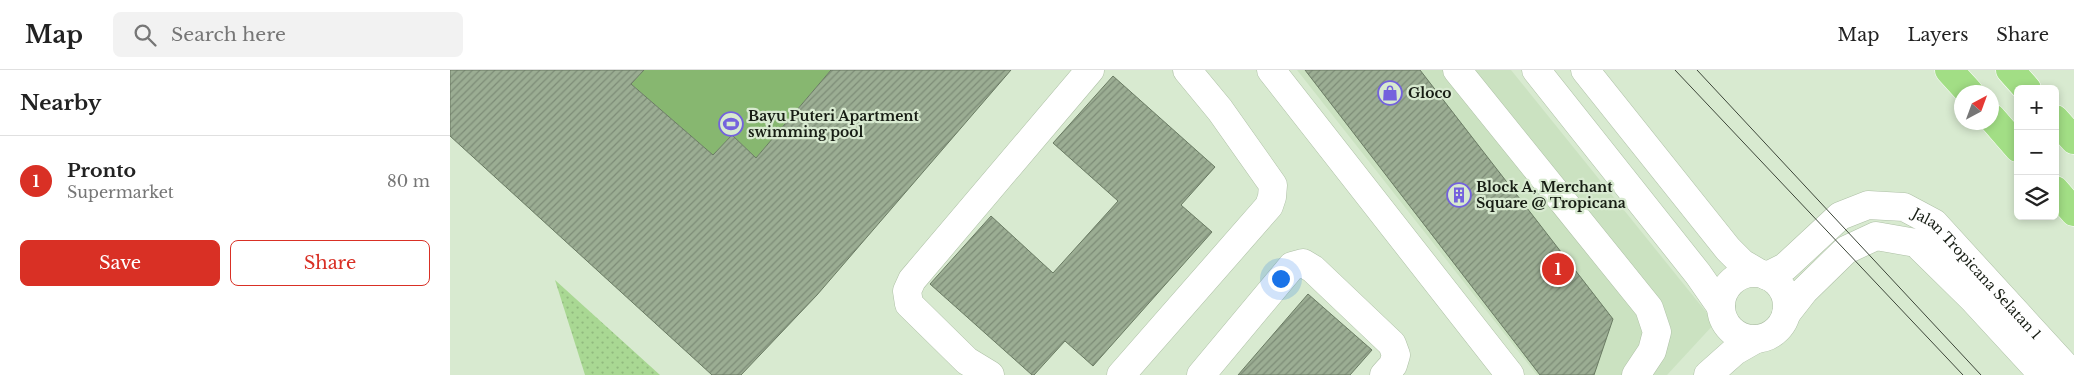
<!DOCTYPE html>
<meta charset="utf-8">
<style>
body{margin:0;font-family:"Libre Baskerville",serif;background:#f2f2f2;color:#222}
.controls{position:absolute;right:15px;top:15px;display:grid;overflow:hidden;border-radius:8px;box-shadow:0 2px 8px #0003}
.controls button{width:45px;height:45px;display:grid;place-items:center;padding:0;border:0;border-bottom:1px solid #e0e0e0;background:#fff;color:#222;font:25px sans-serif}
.compass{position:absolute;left:1504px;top:15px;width:45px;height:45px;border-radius:50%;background:#fff;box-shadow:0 2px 8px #0003;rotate:41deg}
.you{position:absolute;left:830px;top:208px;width:18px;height:18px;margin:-12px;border:4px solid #fff;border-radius:50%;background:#1a73e8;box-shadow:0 0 0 8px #1a73e833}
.badge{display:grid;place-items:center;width:32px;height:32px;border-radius:50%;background:#d93025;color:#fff;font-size:16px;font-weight:700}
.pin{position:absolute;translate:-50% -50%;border:2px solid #fff;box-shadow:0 1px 5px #0006}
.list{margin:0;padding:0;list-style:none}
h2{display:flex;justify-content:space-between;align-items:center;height:65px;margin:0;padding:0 20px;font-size:21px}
h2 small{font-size:16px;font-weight:400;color:#767676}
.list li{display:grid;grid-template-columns:32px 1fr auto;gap:15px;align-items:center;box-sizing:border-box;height:90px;padding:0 20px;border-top:1px solid #e0e0e0}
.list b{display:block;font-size:19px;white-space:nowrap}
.list p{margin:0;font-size:16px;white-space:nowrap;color:#767676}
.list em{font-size:16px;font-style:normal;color:#767676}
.actions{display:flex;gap:10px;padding:15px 20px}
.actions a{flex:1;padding:11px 0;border:1px solid #d93025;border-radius:8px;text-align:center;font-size:18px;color:#d93025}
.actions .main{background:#d93025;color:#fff}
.icon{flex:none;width:28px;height:28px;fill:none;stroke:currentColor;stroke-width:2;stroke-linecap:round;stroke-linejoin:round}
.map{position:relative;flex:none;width:1624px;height:305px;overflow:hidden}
header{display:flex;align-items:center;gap:30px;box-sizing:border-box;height:70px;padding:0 25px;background:#fff;border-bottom:1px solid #e0e0e0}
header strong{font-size:24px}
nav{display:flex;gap:28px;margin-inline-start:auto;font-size:18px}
.search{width:350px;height:45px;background:#f2f2f2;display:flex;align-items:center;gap:12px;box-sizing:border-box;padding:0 18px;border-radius:8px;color:#767676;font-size:19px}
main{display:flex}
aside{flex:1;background:#fff}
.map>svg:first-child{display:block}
.built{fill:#cbe2c1}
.park{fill:url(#park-dots)}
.water{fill:#87b770}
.building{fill:url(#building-hatch);stroke:#6a7b63}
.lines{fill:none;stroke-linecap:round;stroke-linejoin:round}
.minor-casing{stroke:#aec0a6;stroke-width:29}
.highway-casing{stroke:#fff;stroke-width:29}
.minor{stroke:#fff;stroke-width:28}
.highway{stroke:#a2de85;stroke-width:28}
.tram{stroke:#3d4639;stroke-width:1}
.labels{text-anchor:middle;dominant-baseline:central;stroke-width:4.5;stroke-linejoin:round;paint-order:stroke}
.poi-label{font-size:14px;font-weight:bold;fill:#171d14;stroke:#d8ead0;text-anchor:start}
.street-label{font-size:14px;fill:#171d14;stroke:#d8ead0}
</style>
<header>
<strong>Map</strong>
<div class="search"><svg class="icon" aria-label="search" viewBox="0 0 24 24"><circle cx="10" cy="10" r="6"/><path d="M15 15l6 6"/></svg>Search here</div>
<nav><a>Map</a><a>Layers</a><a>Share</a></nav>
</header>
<main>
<aside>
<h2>Nearby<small></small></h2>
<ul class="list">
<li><span class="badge">1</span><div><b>Pronto</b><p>Supermarket</p></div><em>80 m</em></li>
</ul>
<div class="actions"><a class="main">Save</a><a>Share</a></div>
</aside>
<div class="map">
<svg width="1624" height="305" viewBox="0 0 1624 305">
<defs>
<pattern id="park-dots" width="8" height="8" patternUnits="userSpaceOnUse" patternTransform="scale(1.25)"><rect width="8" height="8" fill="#a9d893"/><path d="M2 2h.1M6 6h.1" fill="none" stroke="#91b97e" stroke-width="1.8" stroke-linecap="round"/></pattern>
<pattern id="building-hatch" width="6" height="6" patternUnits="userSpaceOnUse" patternTransform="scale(1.25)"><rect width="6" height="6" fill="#9bad93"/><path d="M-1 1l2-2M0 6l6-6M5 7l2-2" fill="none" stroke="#7d8c77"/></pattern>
</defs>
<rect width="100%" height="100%" fill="#d8ead0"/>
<path class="built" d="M847,0H1061L1265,253L1217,305H1087Z"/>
<path class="park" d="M105,210L210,305H135Z"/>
<path class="water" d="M194,0H381L306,88L282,65L263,85L181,14Z"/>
<path class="building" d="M0,0H194L181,14L263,85L282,65L306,88L381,0H561L367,225L291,305H262L0,66Z
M855,0H970L1163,249L1144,305H1090Z
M663,6L765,97L731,135L762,162L643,296L615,271L584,305H582L480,214L541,146L603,203L668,131L603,73Z
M858,224L922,280L900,305H788Z"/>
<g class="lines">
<g class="minor-casing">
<g id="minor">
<path d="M821,0L1060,305"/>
<path d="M1007,0L1199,238L1207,262L1202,281L1186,305"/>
<path d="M1086,0L1248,204L1271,237"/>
<path d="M1135,0L1278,179L1292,193L1309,203"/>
<circle cx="1304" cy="236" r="33"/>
<path id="s1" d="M1317,206L1335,197L1390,146L1418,135L1454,137L1484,153L1623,305"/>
<path d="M1336,244L1354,221L1396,180L1426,166L1466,173L1523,229L1593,305"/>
<path d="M540,305L517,291L459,234L457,221L462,210L640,0"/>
<path d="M671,305L819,136L822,127L823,115L770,40L737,0"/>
<path d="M751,305L842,196L853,193L863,199L942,274L946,285L943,295L934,305"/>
<path d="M1258,305L1285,281L1306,269"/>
</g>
</g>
<g class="highway-casing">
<path id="highway" d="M1499,0L1519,22
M1560,0L1577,19
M1542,48L1568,78
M1605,49L1624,70
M1605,120L1624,142"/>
</g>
<use href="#minor" class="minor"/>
<use href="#highway" class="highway"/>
<path class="tram" d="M1225,0L1513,305
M1247,0L1531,305"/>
</g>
<defs>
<g id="shop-ring" transform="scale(1.25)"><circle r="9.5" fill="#d8ead0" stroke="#7462dd" stroke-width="1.5"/><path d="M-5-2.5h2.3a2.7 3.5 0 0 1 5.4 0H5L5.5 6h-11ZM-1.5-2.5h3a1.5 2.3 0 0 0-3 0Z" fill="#7462dd"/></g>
<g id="stadium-ring" transform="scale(1.25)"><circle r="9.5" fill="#d8ead0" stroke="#7462dd" stroke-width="1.5"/><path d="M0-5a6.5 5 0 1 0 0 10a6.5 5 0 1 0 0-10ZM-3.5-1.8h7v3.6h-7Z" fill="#7462dd"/></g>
<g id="building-ring" transform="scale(1.25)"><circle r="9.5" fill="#d8ead0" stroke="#7462dd" stroke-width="1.5"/><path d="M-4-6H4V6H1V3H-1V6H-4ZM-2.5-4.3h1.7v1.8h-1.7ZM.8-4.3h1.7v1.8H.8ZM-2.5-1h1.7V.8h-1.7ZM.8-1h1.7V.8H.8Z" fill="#7462dd"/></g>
</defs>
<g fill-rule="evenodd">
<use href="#shop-ring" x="940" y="23"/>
<use href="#stadium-ring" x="281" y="54"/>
<use href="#building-ring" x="1009" y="125"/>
</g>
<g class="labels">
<g class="poi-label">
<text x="958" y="23">Gloco</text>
<text x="298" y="46">Bayu Puteri Apartment<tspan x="298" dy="16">swimming pool</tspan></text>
<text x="1026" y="117">Block A, Merchant<tspan x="1026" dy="16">Square @ Tropicana</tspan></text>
</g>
<g class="street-label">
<text stroke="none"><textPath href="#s1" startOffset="261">Jalan Tropicana Selatan 1</textPath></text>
</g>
</g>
</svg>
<div class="controls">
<button>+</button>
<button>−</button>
<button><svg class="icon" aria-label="layers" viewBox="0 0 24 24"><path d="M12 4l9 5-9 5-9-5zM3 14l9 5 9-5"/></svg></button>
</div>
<svg class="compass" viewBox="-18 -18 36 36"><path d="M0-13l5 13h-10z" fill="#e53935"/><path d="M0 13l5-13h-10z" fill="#767676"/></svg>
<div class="you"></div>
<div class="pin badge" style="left:1108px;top:199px">1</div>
</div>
</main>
